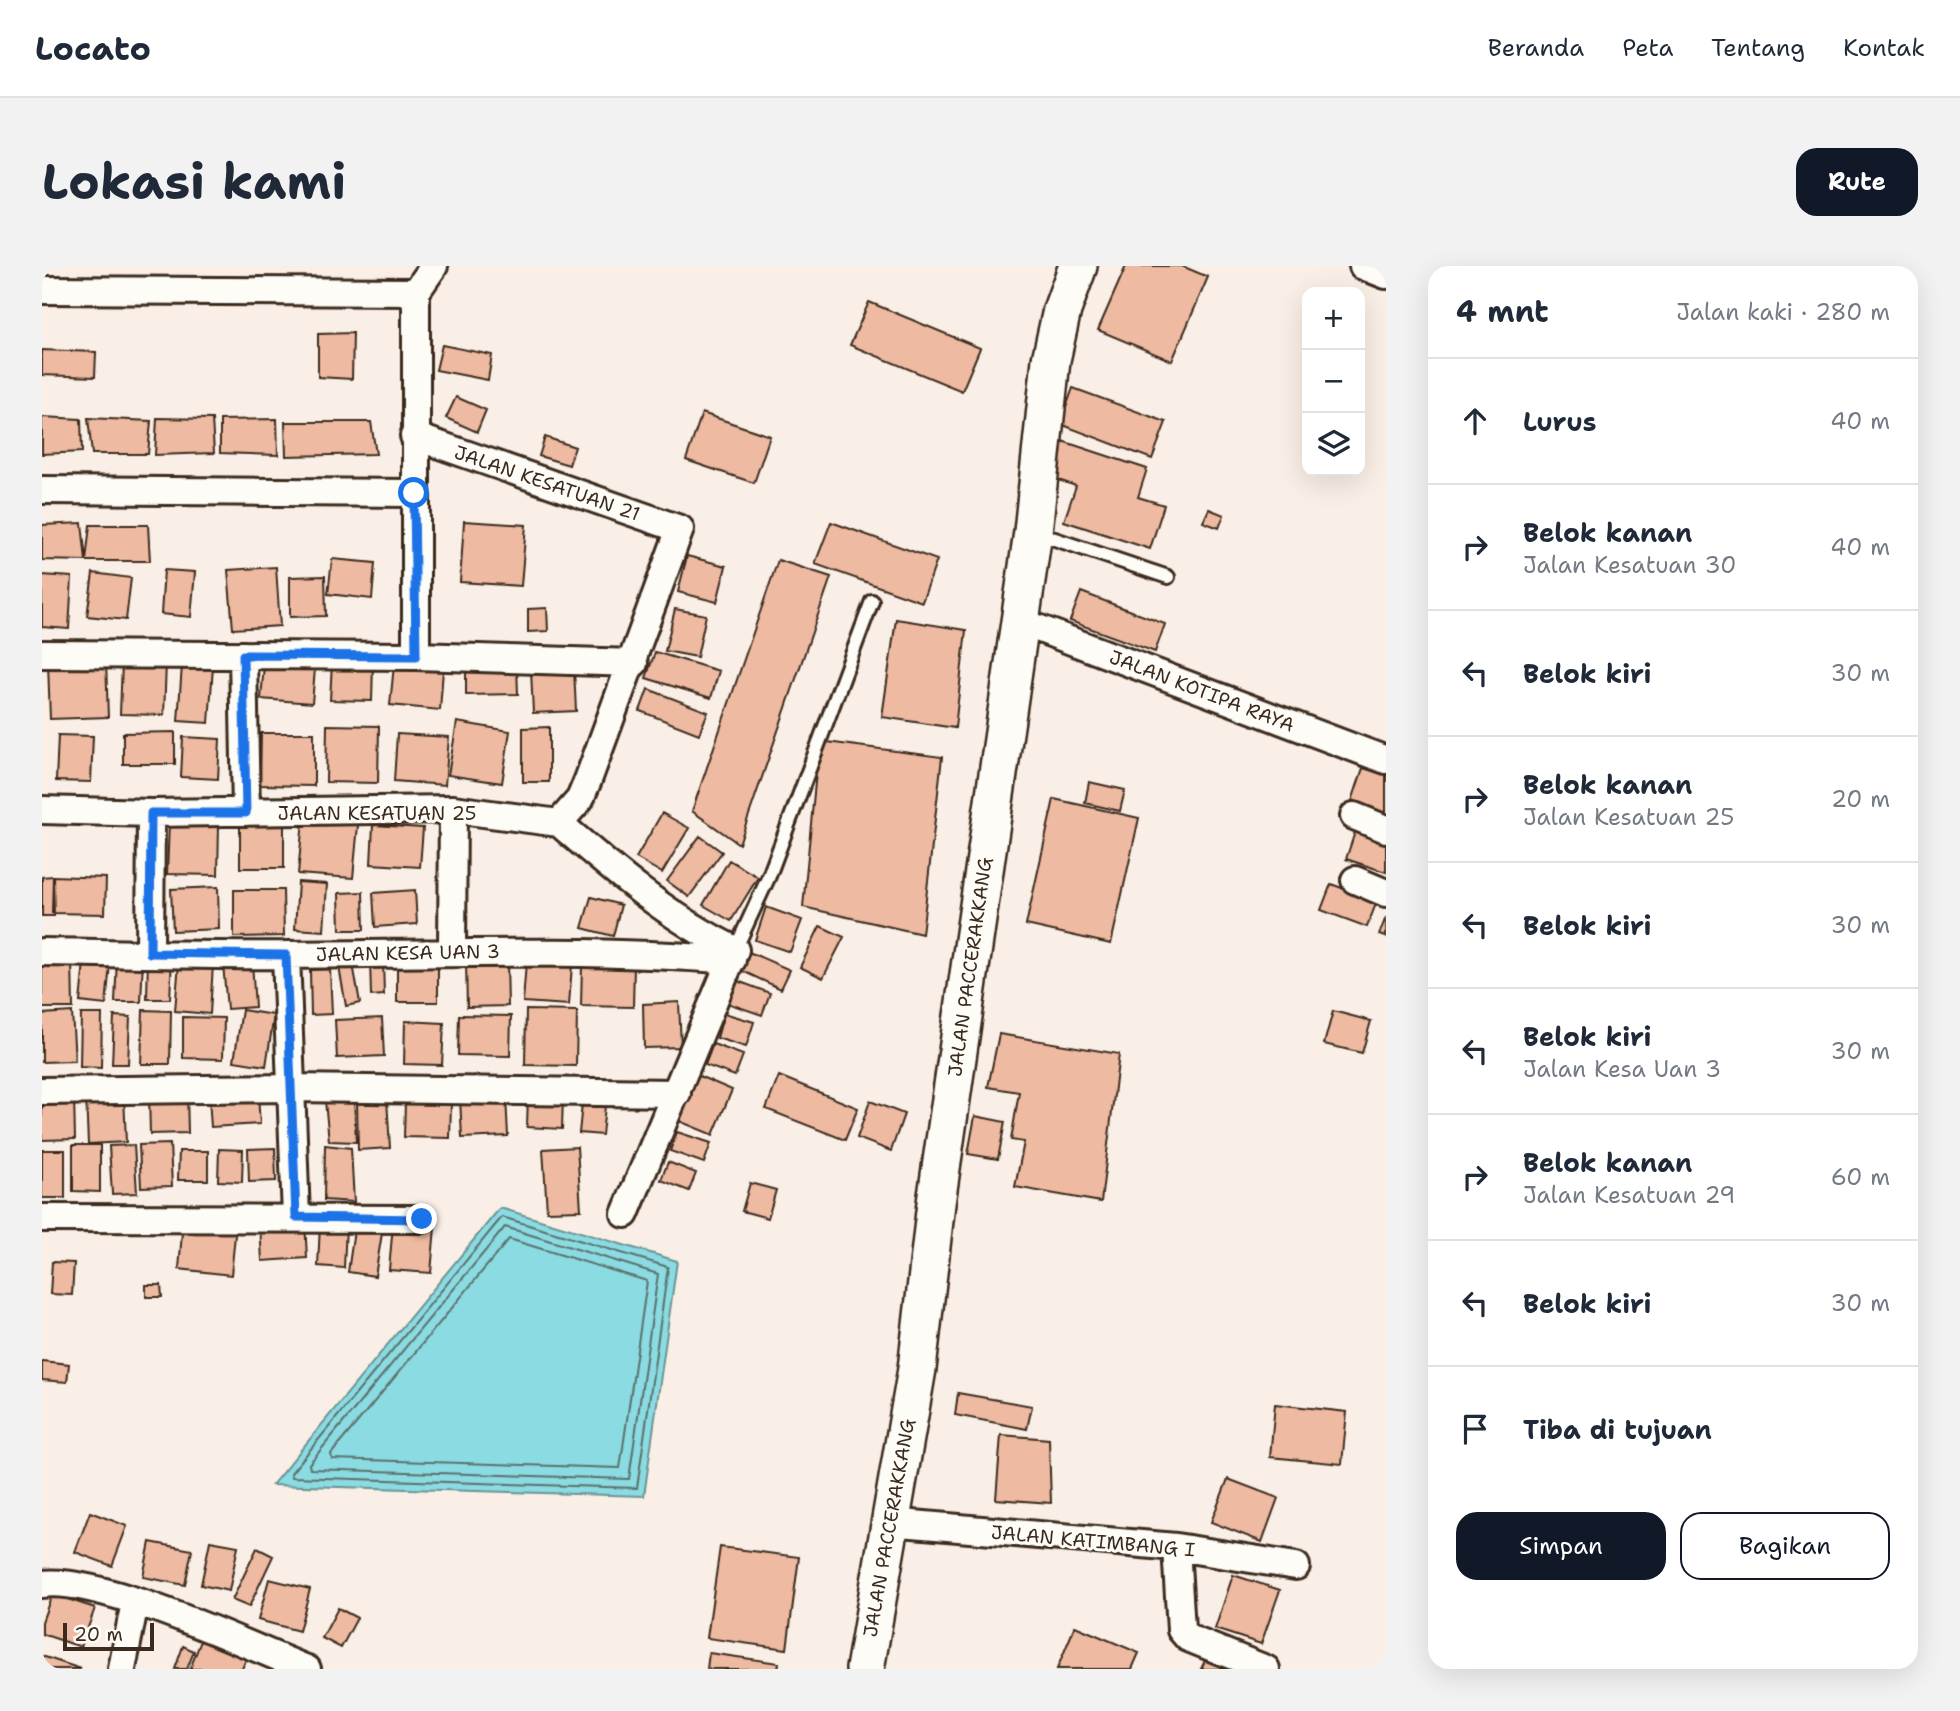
<!DOCTYPE html>
<html lang="id">
<meta charset="utf-8">
<style>
body{margin:0;font-family:"Shantell Sans",sans-serif;background:#f2f2f3;color:#1f2937}
.controls{position:absolute;right:21px;top:21px;display:grid;overflow:hidden;border-radius:14px;box-shadow:0 7px 28px #0002}
.controls button{width:63px;height:63px;display:grid;place-items:center;padding:0;border:0;border-bottom:2px solid #e0e1e3;background:#fff;color:#1f2937;font:35px sans-serif}
.scale{position:absolute;left:21px;bottom:18px;width:91px;box-sizing:border-box;padding-left:7px;border:4px solid #3b2a1e;border-top:0;font-size:19px;line-height:24px;white-space:nowrap;color:#3b2a1e;-webkit-text-stroke:5px #fdfcf7;paint-order:stroke}
.stop{position:absolute;width:21px;height:21px;margin:-16px;border:5px solid #1a73e8;border-radius:50%;background:#fff}
.stop.end{background:#1a73e8;border-color:#fff;box-shadow:0 2px 7px #0008}
.list{margin:0;padding:0;list-style:none}
h2{display:flex;justify-content:space-between;align-items:center;height:91px;margin:0;padding:0 28px;font-size:30px}
h2 small{font-size:23px;font-weight:400;color:#747a83}
.list li{display:grid;grid-template-columns:46px 1fr auto;gap:21px;align-items:center;box-sizing:border-box;height:126px;padding:0 28px;border-top:2px solid #e0e1e3}
.list b{display:block;font-size:26px;white-space:nowrap}
.list p{margin:0;font-size:23px;white-space:nowrap;color:#747a83}
.list em{font-size:23px;font-style:normal;color:#747a83}
.actions{display:flex;gap:14px;padding:21px 28px}
.actions a{flex:1;padding:16px 0;border:2px solid #111827;border-radius:21px;text-align:center;font-size:24px;color:#111827}
.actions .main{background:#111827;color:#fff}
.icon{flex:none;width:38px;height:38px;fill:none;stroke:currentColor;stroke-width:2;stroke-linecap:round;stroke-linejoin:round}
.map{position:relative;flex:none;width:1344px;height:1403px;overflow:hidden;border-radius:21px}
header{display:flex;align-items:center;gap:42px;box-sizing:border-box;height:98px;padding:0 35px;background:#fff;border-bottom:2px solid #e0e1e3}
header strong{font-size:33px}
nav{display:flex;gap:38px;margin-inline-start:auto;font-size:24px}
.intro{display:flex;align-items:center;justify-content:space-between;box-sizing:border-box;height:168px;padding:0 42px}
h1{margin:0;font-size:49px}
.button{padding:18px 32px;border-radius:21px;background:#111827;color:#fff;font-size:24px;font-weight:700}
main{display:flex;gap:42px;padding:0 42px}
aside{flex:1;background:#fff;border-radius:21px;box-shadow:0 7px 28px #0002}
.map>svg:first-child{display:block}
.water{fill:#8adbe2;stroke:#6a9494;stroke-width:2}
.lines{fill:none;stroke-linecap:round;stroke-linejoin:round}
.shore{stroke:#5b716c;stroke-width:2}
.building{fill:#eebaa1;stroke:#3b2a1e;stroke-width:2}
.service-casing{stroke:#3b2a1e;stroke-width:18}
.minor-casing{stroke:#3b2a1e;stroke-width:32}
.secondary-casing{stroke:#3b2a1e;stroke-width:42}
.service{stroke:#fdfcf7;stroke-width:12}
.minor{stroke:#fdfcf7;stroke-width:26}
.secondary{stroke:#fdfcf7;stroke-width:37}
.route{stroke:#1a73e8;stroke-width:9}
.labels{text-anchor:middle;dominant-baseline:central;stroke-width:6;stroke-linejoin:round;paint-order:stroke}
.street-label{font-size:19px;fill:#3b2a1e;stroke:#fdfcf7}
</style>
<header>
<strong>Locato</strong>
<nav><a>Beranda</a><a>Peta</a><a>Tentang</a><a>Kontak</a></nav>
</header>
<div class="intro"><h1>Lokasi kami</h1><a class="button">Rute</a></div>
<main>
<div class="map">
<svg width="1344" height="1403" viewBox="0 0 1344 1403">
<rect width="100%" height="100%" fill="#faefe6"/>
<filter id="ink" filterUnits="userSpaceOnUse"><feTurbulence type="fractalNoise" baseFrequency=".0143" numOctaves="2"/><feDisplacementMap in="SourceGraphic" scale="14" xChannelSelector="R" yChannelSelector="G"/><feConvolveMatrix kernelMatrix="1 2 1 2 8 2 1 2 1" color-interpolation-filters="sRGB"/></filter>
<g filter="url(#ink)">
<path class="water" d="M458,942L635,995L602,1230L230,1219Z"/>
<g class="lines">
<path class="shore" d="M460,951L626,1001L595,1222L250,1211L249,1207Z
M463,961L616,1008L587,1213L268,1203L267,1198Z
M467,973L605,1015L578,1202L290,1193L289,1188Z"/>
</g>
<path class="building" d="M1084,0H1140L1166,11L1130,95L1056,64Z
M827,36L938,82L920,125L808,79Z
M311,67L310,113L276,111V68Z
M400,79L450,89L446,114L394,104Z
M0,84L54,86L53,111L0,109Z
M1031,122L1124,156L1110,193L1018,158Z
M414,131L444,144L435,166L404,152Z
M660,147L728,170L712,217L644,194Z
M0,151L39,153L40,186L0,188Z
M46,152L109,155L106,188H50Z
M115,152L170,153L172,187L113,189Z
M235,153L236,189L178,187V154Z
M243,156H329L334,188L244,190Z
M503,171L533,181L527,199L497,190Z
M1014,173L1105,203L1096,231L1122,239L1108,283L1022,255L1034,220L1001,209Z
M1167,243L1182,249L1177,262L1161,256Z
M422,255L484,259L479,320L418,316Z
M789,256L895,294L880,336L773,298Z
M40,257L44,295L0,294V259Z
M48,259H106L108,295H44Z
M645,290L684,300L675,336L636,326Z
M290,293L333,297L330,333L286,328Z
M736,294L789,311L697,578L650,545Z
M234,301L238,360L191,363L186,304Z
M122,304L153,306L149,351L119,348Z
M51,307L89,312L84,354L45,350Z
M0,309L30,311L27,363L0,361Z
M283,310L284,350L248,351V311Z
M1039,326L1123,358L1113,386L1028,355Z
M505,342L506,365L486,366V343Z
M633,343L664,349L655,391L623,385Z
M854,353L924,364L913,462L840,451Z
M613,386L677,405L669,432L604,412Z
M64,395L66,451L8,453L6,397Z
M80,396L124,397L122,449L78,448Z
M290,397L331,398L330,435L288,434Z
M140,399L171,400L167,457L136,455Z
M222,399L273,403L270,437L219,433Z
M352,399L401,404L398,444L348,439Z
M475,400L476,428L424,429V401Z
M532,402L534,445L491,447L489,404Z
M606,423L666,446L657,468L598,445Z
M415,456L468,465L460,517L406,509Z
M285,459L337,460L336,517L284,516Z
M507,461V516H481V462Z
M133,466V498H81V467Z
M219,467H272V520L218,519Z
M355,468L407,471L403,519L352,515Z
M16,469L51,470L49,516L14,515Z
M141,471L178,473L176,513L139,511Z
M777,475L900,491L880,668L761,641Z
M1321,502L1344,509V553L1308,541Z
M1047,516L1083,524L1078,545L1043,537Z
M1012,533L1097,552L1069,678L984,659Z
M620,547L647,562L620,607L594,592Z
M198,553H242V602H198Z
M261,554L316,559L311,612L256,608Z
M127,557L177,559L176,609L125,608Z
M331,559L381,562L378,601L329,598Z
M1314,563L1344,573V606L1304,593Z
M658,570L680,586L647,631L625,615Z
M687,594L716,611L689,655L661,639Z
M11,610L12,650H0V611Z
M11,610L64,612L63,648L10,647Z
M256,616L285,618L282,665L253,663Z
M1289,618L1335,635L1325,661L1279,644Z
M176,621L177,663L131,665L129,623Z
M192,624H241L242,670L192,671Z
M373,624L375,658L333,661L331,627Z
M321,626L322,664H298L297,627Z
M549,631L579,639L571,670L540,662Z
M724,641L760,654L748,686L713,674Z
M1344,651V671L1337,669Z
M778,660L802,671L781,712L758,701Z
M700,683L748,704L739,723L692,701Z
M106,691L130,692L128,733H105Z
M75,692L101,693L99,736H73Z
M341,692L342,729L329,730L328,693Z
M396,692V736H355V693Z
M0,693H30L31,742H0Z
M424,695H465L466,740L425,741Z
M42,696L68,698L64,739L38,736Z
M137,696L171,698L168,748L133,745Z
M210,696L213,741L185,743L181,698Z
M484,696L530,699L527,739L481,736Z
M311,698L318,737L304,740L297,701Z
M540,698L592,699L591,741L539,740Z
M288,703L290,748L269,749L268,704Z
M693,714L728,727L720,749L685,737Z
M637,736L639,781L602,782L601,738Z
M101,744L129,745L128,798H99Z
M200,744L232,749L224,800L192,795Z
M484,744L535,745L534,800L483,799Z
M1291,745L1329,755L1320,787L1282,778Z
M30,746L33,795L0,796V748Z
M682,747L712,756L704,781L675,772Z
M39,748H60L59,802L38,801Z
M417,749L469,750L468,790L416,789Z
M72,750L88,751L86,798H70Z
M141,751L182,752L181,793L141,792Z
M340,752L342,790L295,792L293,754Z
M363,755L402,757L400,799L362,798Z
M957,768L1077,788L1059,936L973,921L982,876L969,874L977,826L946,821Z
M671,778L701,789L693,810L663,799Z
M657,810L690,824L671,869L637,855Z
M737,810L816,842L803,874L724,843Z
M145,826L146,867L108,868L107,828Z
M486,828L521,830L520,863L485,861Z
M541,828L564,830L560,869L537,867Z
M0,829H32L33,873L0,874Z
M82,829L84,876L46,878L44,830Z
M216,830L218,858L169,861L167,832Z
M464,830L466,870L420,872L418,832Z
M312,832L314,876L287,875L283,835Z
M315,833H345L348,882L316,884Z
M828,835L862,848L849,885L815,872Z
M363,836L409,837L408,872L362,871Z
M933,850L963,856L956,893L926,888Z
M635,866L669,877L662,897L628,885Z
M128,878L130,920L99,921L97,879Z
M31,879H58V926L31,925Z
M92,879L95,927L70,928L67,880Z
M283,879L309,882L312,936L282,934Z
M535,881L539,944L505,945L501,883Z
M233,882L234,915L207,916L206,883Z
M177,883L201,884L200,916L176,915Z
M0,884H23V932H0Z
M137,885H166V914H136Z
M626,896L654,907L647,925L619,914Z
M708,917L734,924L726,952L700,945Z
M141,954L194,959L189,1009L137,1003Z
M263,955L265,992L220,995L218,958Z
M313,957L341,961L333,1010L306,1006Z
M351,958L393,961L389,1007L347,1004Z
M278,959L304,960L302,1002L276,1000Z
M10,996L32,997L30,1029L8,1028Z
M104,1019H119L120,1031H104Z
M0,1095L27,1098L25,1116L0,1114Z
M916,1127L990,1140L985,1163L913,1149Z
M1233,1138L1305,1146L1300,1198L1228,1191Z
M959,1169L1007,1173L1009,1237L954,1233Z
M1186,1213L1236,1232L1220,1276L1169,1256Z
M48,1246L85,1260L70,1300L33,1286Z
M168,1275L196,1280L187,1325L159,1319Z
M108,1276L150,1284L143,1319L101,1311Z
M678,1281L757,1291L745,1383L665,1372Z
M215,1282L231,1290L207,1341L190,1334Z
M1191,1309L1238,1324L1219,1378L1173,1363Z
M227,1313L268,1323L257,1365L216,1354Z
M10,1328L53,1342L39,1381L0,1368V1356Z
M296,1342L315,1352L299,1382L280,1372Z
M1033,1360L1097,1387L1090,1403H1015Z
M160,1372L205,1390L200,1403H148Z
M141,1380L152,1385L145,1403H133Z
M667,1387L737,1397L736,1403H665Z
M1166,1388L1196,1403H1159Z
M0,1390L39,1403H0Z"/>
<g class="lines">
<g class="service-casing">
<path id="service" d="M995,267L1126,311
M693,684L727,610L830,335"/>
</g>
<g class="minor-casing">
<path id="minor" d="M1321,0L1344,9
M0,24L374,26
M0,224L372,227
M977,355L1344,494
M0,388L374,390L592,397
M201,389L204,546
M374,390V26L392,0
M0,544L109,547L411,543L517,557L538,533L546,514L638,263L372,170
M1312,550L1344,563
M517,557C572,605 627,652 693,684L583,948
M1313,614L1344,627
M410,685L411,543
M0,686C81,687 163,690 244,689C393,688 541,682 690,694
M108,687L109,547
M244,689L254,951
M0,825L250,822L635,827
M0,952L380,953
M848,1256L1134,1281L1254,1300
M1134,1281L1139,1364L1146,1372L1224,1403
M0,1318C59,1310 204,1379 265,1403
M80,1403L93,1336"/>
</g>
<g class="secondary-casing">
<path id="secondary" d="M823,1403L875,1103L894,937L991,266L1009,94L1020,44L1036,0"/>
</g>
<use href="#service" class="service"/>
<use href="#minor" class="minor"/>
<use href="#secondary" class="secondary"/>
</g>
</g>
<g class="lines" filter="url(#ink)">
<path class="route" d="M372,227L374,390L201,389L204,547H109L108,687L244,689L254,951L380,953"/>
</g>
<g class="labels">
<g class="street-label">
<text transform="translate(505 217) rotate(19)">JALAN KESATUAN 21</text>
<text transform="translate(1160 425) rotate(21)">JALAN KOTIPA RAYA</text>
<text x="335" y="547">JALAN KESATUAN 25</text>
<text transform="translate(366 687) rotate(-1)">JALAN KESA UAN 3</text>
<text transform="translate(928 701) rotate(-82)">JALAN PACCERAKKANG</text>
<text transform="translate(847 1262) rotate(-80)">JALAN PACCERAKKANG</text>
<text transform="translate(1051 1275) rotate(5)">JALAN KATIMBANG I</text>
</g>
</g>
</svg>
<div class="controls">
<button>+</button>
<button>−</button>
<button><svg class="icon" aria-label="layers" viewBox="0 0 24 24"><path d="M12 4l9 5-9 5-9-5zM3 14l9 5 9-5"/></svg></button>
</div>
<div class="scale">20 m</div>
<div class="stop" style="left:372px;top:227px"></div>
<div class="stop end" style="left:380px;top:953px"></div>
</div>
<aside>
<h2>4 mnt<small>Jalan kaki · 280 m</small></h2>
<ul class="list">
<li><svg class="icon" aria-label="ahead" viewBox="0 0 24 24"><path d="M12 20V5M6 11l6-6 6 6"/></svg><div><b>Lurus</b></div><em>40 m</em></li>
<li><svg class="icon" aria-label="right" viewBox="0 0 24 24"><path d="M7 20v-9h11M14 6l5 5-5 5"/></svg><div><b>Belok kanan</b><p>Jalan Kesatuan 30</p></div><em>40 m</em></li>
<li><svg class="icon" aria-label="left" viewBox="0 0 24 24"><path d="M17 20v-9H6M10 6l-5 5 5 5"/></svg><div><b>Belok kiri</b></div><em>30 m</em></li>
<li><svg class="icon" aria-label="right" viewBox="0 0 24 24"><path d="M7 20v-9h11M14 6l5 5-5 5"/></svg><div><b>Belok kanan</b><p>Jalan Kesatuan 25</p></div><em>20 m</em></li>
<li><svg class="icon" aria-label="left" viewBox="0 0 24 24"><path d="M17 20v-9H6M10 6l-5 5 5 5"/></svg><div><b>Belok kiri</b></div><em>30 m</em></li>
<li><svg class="icon" aria-label="left" viewBox="0 0 24 24"><path d="M17 20v-9H6M10 6l-5 5 5 5"/></svg><div><b>Belok kiri</b><p>Jalan Kesa Uan 3</p></div><em>30 m</em></li>
<li><svg class="icon" aria-label="right" viewBox="0 0 24 24"><path d="M7 20v-9h11M14 6l5 5-5 5"/></svg><div><b>Belok kanan</b><p>Jalan Kesatuan 29</p></div><em>60 m</em></li>
<li><svg class="icon" aria-label="left" viewBox="0 0 24 24"><path d="M17 20v-9H6M10 6l-5 5 5 5"/></svg><div><b>Belok kiri</b></div><em>30 m</em></li>
<li><svg class="icon" aria-label="arrive" viewBox="0 0 24 24"><path d="M6 21V4h12l-3 4 3 4H6"/></svg><div><b>Tiba di tujuan</b></div></li>
</ul>
<div class="actions"><a class="main">Simpan</a><a>Bagikan</a></div>
</aside>
</main>
